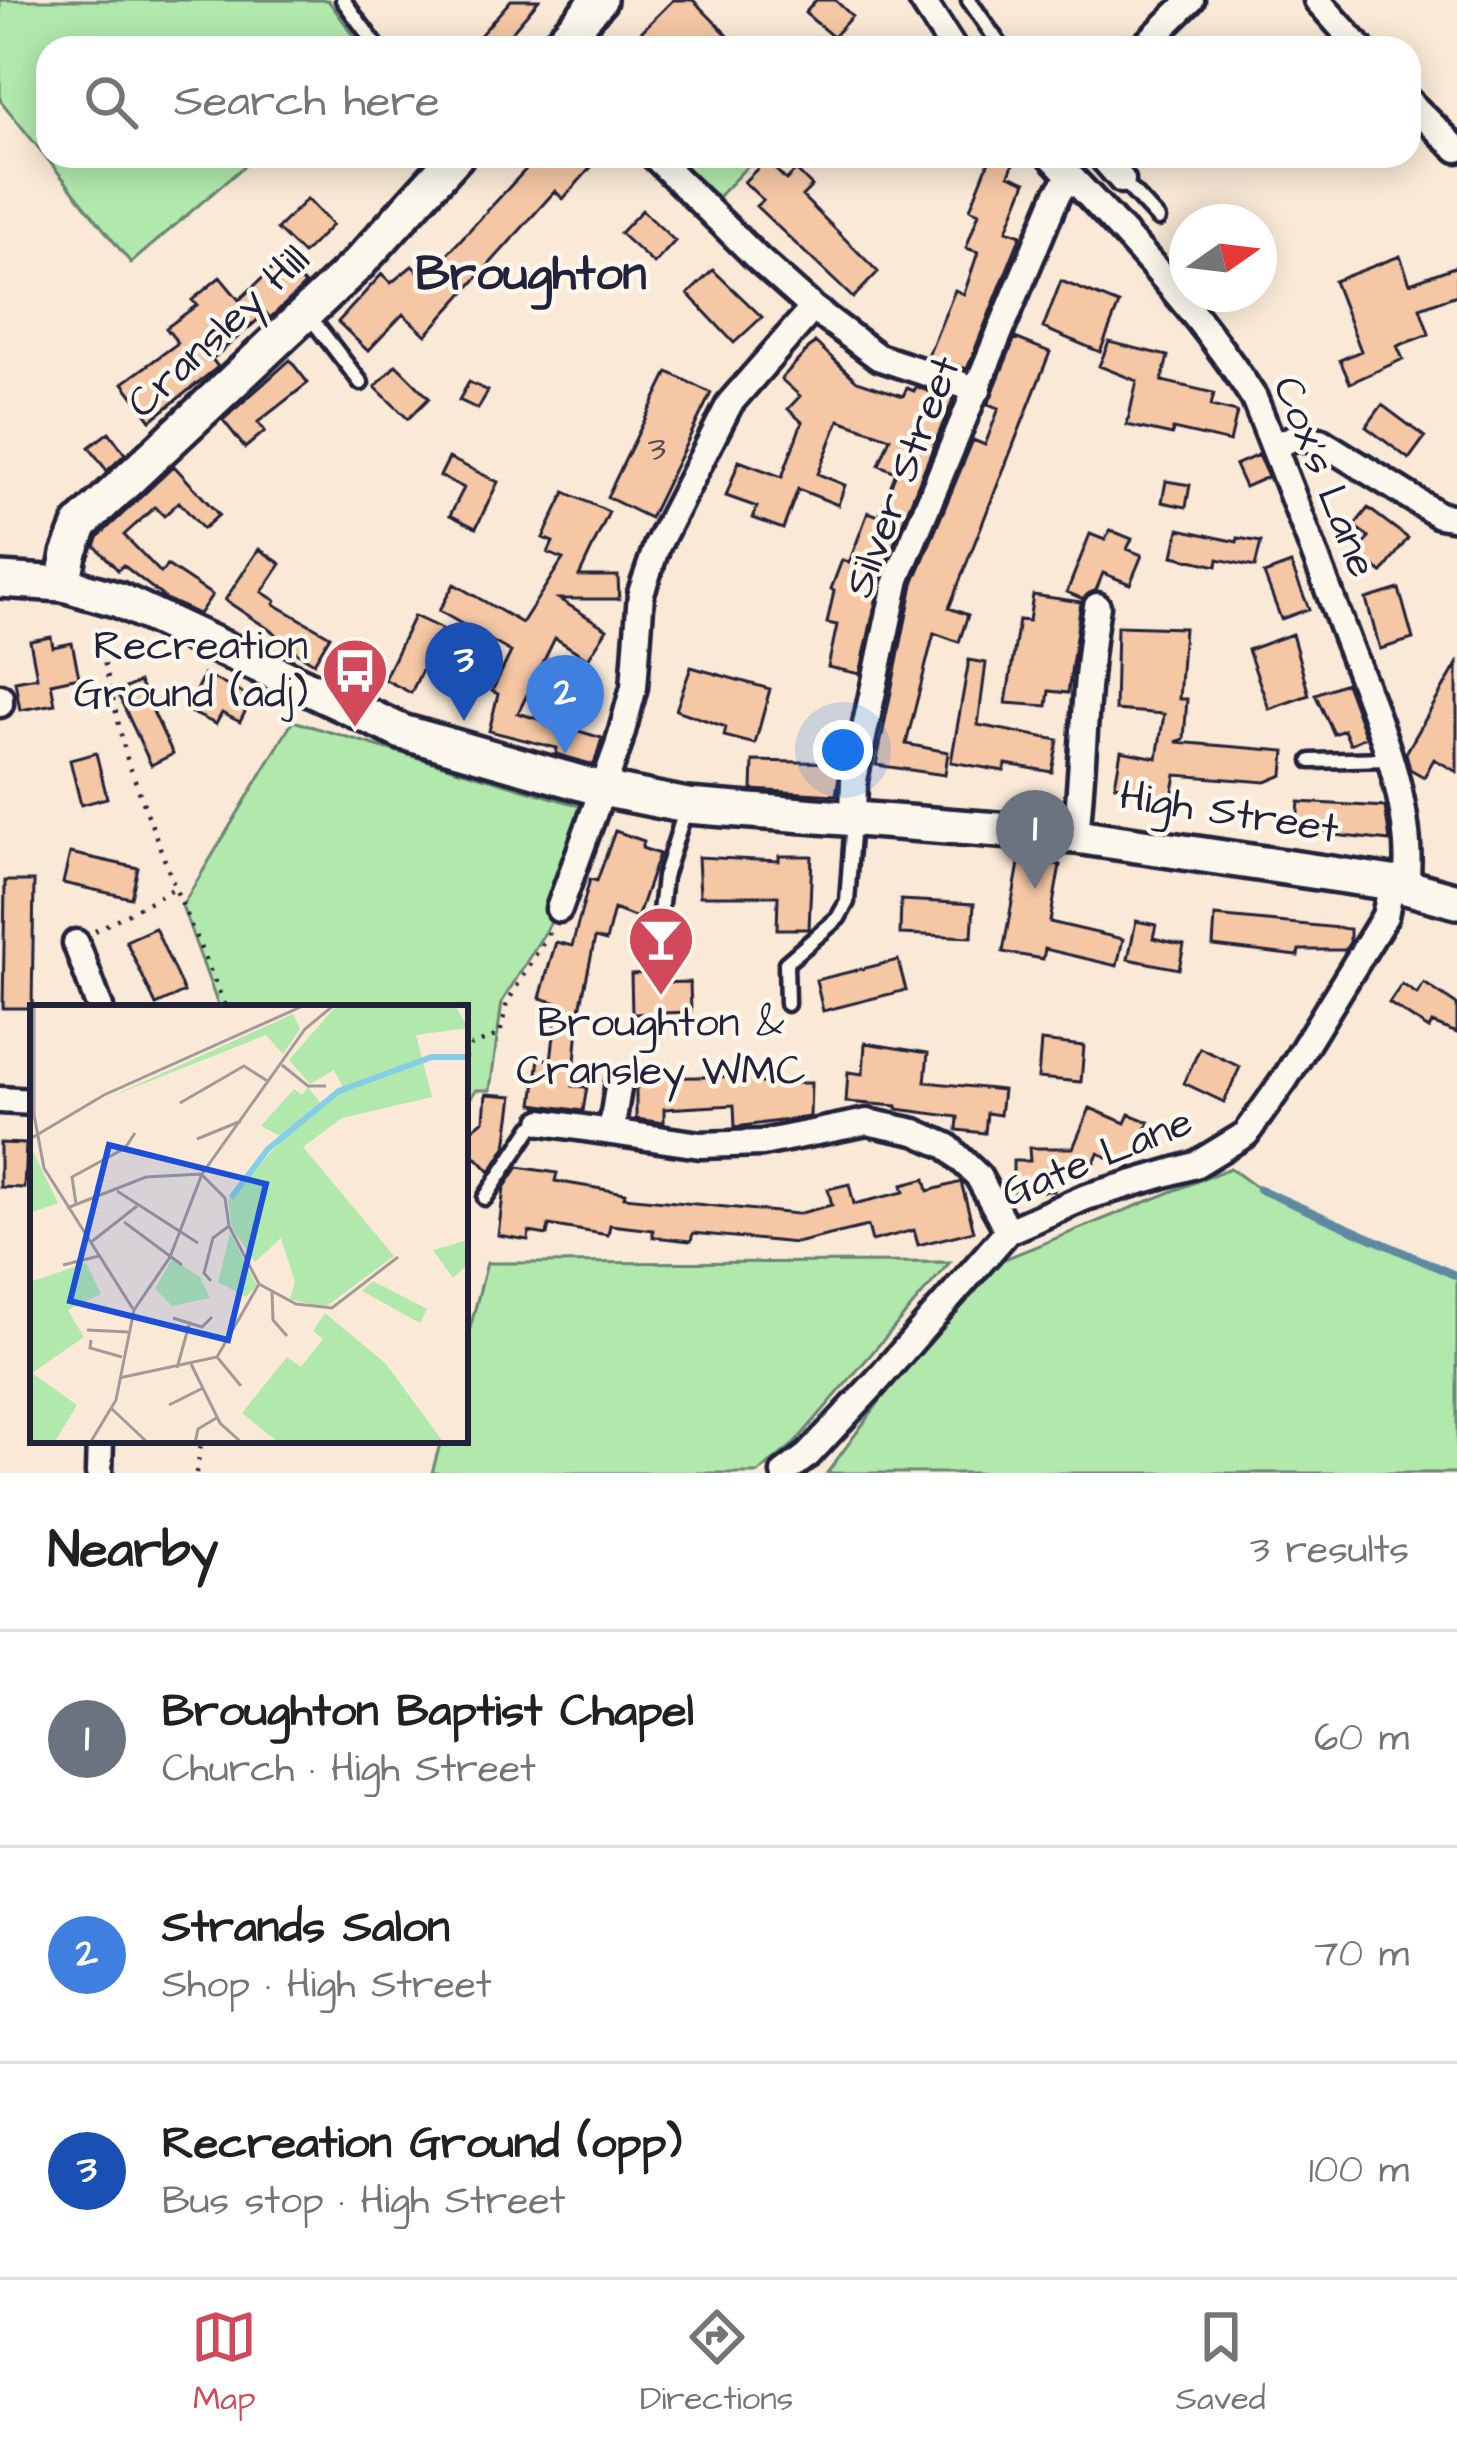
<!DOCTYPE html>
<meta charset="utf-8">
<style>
body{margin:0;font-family:"Architects Daughter",sans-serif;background:#f2f2f2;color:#202124}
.compass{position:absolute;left:1169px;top:204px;width:108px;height:108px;border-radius:50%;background:#fff;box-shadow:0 6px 30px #0003;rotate:76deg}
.you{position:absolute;left:843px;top:750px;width:42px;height:42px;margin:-30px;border:9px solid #fff;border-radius:50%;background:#1a73e8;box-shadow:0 0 0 18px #1a73e833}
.badge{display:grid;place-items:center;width:78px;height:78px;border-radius:50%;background:#d1495b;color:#fff;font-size:39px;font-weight:700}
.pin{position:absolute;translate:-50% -99px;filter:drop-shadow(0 3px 6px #0008)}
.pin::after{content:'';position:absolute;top:63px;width:42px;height:36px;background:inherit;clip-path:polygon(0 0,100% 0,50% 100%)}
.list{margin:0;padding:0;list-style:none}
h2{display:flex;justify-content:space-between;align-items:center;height:156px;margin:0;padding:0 48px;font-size:51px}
h2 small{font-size:39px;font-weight:400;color:#757577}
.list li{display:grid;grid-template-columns:78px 1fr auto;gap:36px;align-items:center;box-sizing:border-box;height:216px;padding:0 48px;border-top:3px solid #e0e0e0}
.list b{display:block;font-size:45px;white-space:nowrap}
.list p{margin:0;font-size:39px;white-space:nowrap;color:#757577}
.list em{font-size:39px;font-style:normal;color:#757577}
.icon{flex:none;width:66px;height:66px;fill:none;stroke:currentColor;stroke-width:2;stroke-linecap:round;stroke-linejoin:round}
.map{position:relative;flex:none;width:1457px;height:1473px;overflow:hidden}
.search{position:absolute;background:#fff;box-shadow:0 6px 30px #0003;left:36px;right:36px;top:36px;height:132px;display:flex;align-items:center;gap:30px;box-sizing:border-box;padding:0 42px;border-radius:36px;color:#757577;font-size:45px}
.sheet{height:804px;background:#fff}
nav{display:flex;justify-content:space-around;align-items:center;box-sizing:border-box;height:168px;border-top:3px solid #e0e0e0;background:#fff;font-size:33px;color:#757577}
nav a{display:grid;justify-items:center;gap:6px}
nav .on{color:#d1495b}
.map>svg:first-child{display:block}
.green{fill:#b1e9ac;stroke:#6a8674;stroke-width:3}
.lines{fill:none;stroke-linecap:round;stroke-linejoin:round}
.stream{stroke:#5e89a2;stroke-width:8}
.building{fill:#f5c7a4;stroke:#22223b;stroke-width:3}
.lane-casing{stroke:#22223b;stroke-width:21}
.street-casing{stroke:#22223b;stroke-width:33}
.secondary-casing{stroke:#22223b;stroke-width:42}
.path{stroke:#22223b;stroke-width:4.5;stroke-dasharray:3 9;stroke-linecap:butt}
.lane{stroke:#fbf7ec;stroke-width:12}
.street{stroke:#fbf7ec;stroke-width:24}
.secondary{stroke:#fbf7ec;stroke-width:33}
.labels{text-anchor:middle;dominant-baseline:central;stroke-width:9;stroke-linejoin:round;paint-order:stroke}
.number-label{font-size:36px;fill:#574b55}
.street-label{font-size:42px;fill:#22223b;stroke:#fbf7ec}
.poi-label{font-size:42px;fill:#22223b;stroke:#fbf7ec;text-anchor:end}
.quarter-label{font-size:48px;font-weight:bold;fill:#22223b;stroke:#fbf7ec}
.inset-river{fill:none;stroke:#86cde7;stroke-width:6}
.inset-road{fill:none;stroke:#a39998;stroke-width:3}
.view{fill:#1d4ed8;fill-opacity:0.15;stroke:#1d4ed8;stroke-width:6}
.inset-edge{fill:none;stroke:#22223b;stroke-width:6}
</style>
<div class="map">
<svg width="1457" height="1473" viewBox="0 0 1457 1473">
<rect width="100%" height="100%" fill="#f9e9d6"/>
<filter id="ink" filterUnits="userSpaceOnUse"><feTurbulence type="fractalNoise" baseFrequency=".00833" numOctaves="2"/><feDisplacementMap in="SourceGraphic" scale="24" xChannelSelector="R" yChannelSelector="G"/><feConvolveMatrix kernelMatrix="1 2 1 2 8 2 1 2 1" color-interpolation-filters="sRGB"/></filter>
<g filter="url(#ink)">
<path class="green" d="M0,0H328L363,48H48V156H256L131,263L0,100Z
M680,156H757L718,197L678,159Z
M293,721L594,810L559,909L502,1002L490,1090H476L465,1106V1008H219L182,906Z
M1230,1168L1259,1189L1457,1276V1473H827L929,1334L997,1262Z
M950,1262L794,1444L758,1473H432L441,1440H465V1347L487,1263Z"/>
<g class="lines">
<path class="stream" d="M1259,1189L1457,1276"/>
</g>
<path class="building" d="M511,0H539L498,48H469Z
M673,0H693L740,48H625Z
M816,0H835L852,16L833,37L805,13Z
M516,156H601L563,199L555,191L426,335L403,314L368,351L338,322L382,274L391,283L412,266L425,278L528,167Z
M991,156L1014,162L1009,175L1026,182L1007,230L1021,235L967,369L928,356L955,290L964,294L978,252L966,248L979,213L970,209Z
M766,160L786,180L796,170L812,186L802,196L878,272L853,298L756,206L763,200L744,182Z
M307,199L332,225L303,254L277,229Z
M642,210L675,241L654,264L620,233Z
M1400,256L1410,283L1457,266V295L1420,308L1429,334L1397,346L1403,359L1350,383L1340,360L1361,351L1334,281Z
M282,260L305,285L270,318L266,313L212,359L218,367L151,420L123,383L178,343L166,328L197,305L192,300L220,277L239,300Z
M713,270L762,317L734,343L688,294Z
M1061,281L1119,304L1100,352L1043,328Z
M1015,338L1050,352L949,608L968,615L959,642L934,633L906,744L948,752L945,775L876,765L913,584L973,440L985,445L999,408L988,404Z
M815,342L857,381L903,396L907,388L914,391L916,387L953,399L882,573L860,674L828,667L837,625L827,623L834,591L831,589L842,560L849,563L868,512L879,516L896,472L879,465L890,438L839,420L818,474L845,485L838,505L798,489L783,529L753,518L757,507L726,496L739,461L782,477L802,422L788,409L800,396L781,379Z
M1109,342L1168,356L1162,381L1214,393L1211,406L1237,412L1230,442L1173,429L1172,435L1127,425L1137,381L1099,366Z
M290,360L308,383L258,422L265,431L245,448L223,420Z
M396,365L429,398L408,419L375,387Z
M668,372L711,393L650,518L607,497Z
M469,382L488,391L478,409L459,400Z
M1382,405L1425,437L1409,459L1366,427Z
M109,432L125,454L107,471L89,447Z
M1258,455L1268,477L1245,487L1235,465Z
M449,458L498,482L476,528L450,515L464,488L440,476Z
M174,466L219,515L203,529L179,502L164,516L155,507L124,535L161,573L167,565L212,595L199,614L166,599L123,565L118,570L95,546L99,536Z
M1166,481L1190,485L1186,507L1162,502Z
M565,492L609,512L579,576H618L619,599H559L607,629L588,659L555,638L518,713L602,738L594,765L556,754L557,748L489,731L498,694L492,691L511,652L439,611L454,584L522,623L563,559L548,553L553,542L543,538Z
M1368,508L1408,538L1382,573L1357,554L1369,537L1354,526Z
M1179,529L1237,542L1238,538L1261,542L1255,567L1218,559L1217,566L1173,556Z
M1110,530L1132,539L1127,549L1142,555L1130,584L1103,573L1096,590L1083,599L1067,592L1090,534L1105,540Z
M259,549L281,564L262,592L276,601L274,604L330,636L314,663L280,642L282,638L225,600Z
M1291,564L1309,609L1281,619L1264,574Z
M1399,589L1413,639L1380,649L1366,599Z
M1033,595L1081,602L1068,693L1049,691L1047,706L1006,703L1019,620L1029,621Z
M414,616L442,629L411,693L384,679Z
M1117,626L1184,628L1179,699H1187L1184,739L1176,742L1285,751L1283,775L1266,782L1176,775L1172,796L1165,794L1162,808L1142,804L1144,791L1115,785L1121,751L1157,758L1164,714L1115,710Z
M1292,634L1309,695L1269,709L1248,650Z
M51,637L53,647L72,643L79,677L51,683L55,704L20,710L15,681L37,677L30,641Z
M332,652L370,671L361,690L323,672Z
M969,660L986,663L978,725L1058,740L1052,772L1006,764L1004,771L951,762Z
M1457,664V772L1434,759L1424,777L1410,769L1406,753Z
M691,667L770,689L755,744L724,736L726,727L676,710Z
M204,674L252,698L240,722L222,713L216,724L186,710Z
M139,682L173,754L151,765L117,692Z
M1346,683L1366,737L1350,744L1344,730L1334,734L1315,694Z
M96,753L107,798L81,805L70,760Z
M753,761L841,763L836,795L752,790Z
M1299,802L1385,807L1390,841L1296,831Z
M615,831L644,841L642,848L659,854L637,918L614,909L606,941L595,938L579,1014L573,1086L587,1087L583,1111L533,1104L539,1058L551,1060L558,1003L540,998L552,955L556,942L572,946L590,879L597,881Z
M70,853L138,868L131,898L63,883Z
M779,856H812L809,929H777L778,896H700L698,857L779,861Z
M1020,858L1060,865L1050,922L1123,939L1117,966L1045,949L1043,959L1003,952Z
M5,881H34L32,1008H3Z
M901,900L974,904L972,937L900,934Z
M1215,916L1350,929V942L1345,950H1299L1298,956L1213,946Z
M1136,921L1156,925L1153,938L1184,945L1179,969L1128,959Z
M155,928L184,992L156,1005L126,941Z
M898,960L906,990L823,1011L816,980Z
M652,973V983L690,982L691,1012L632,1014L631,974Z
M1424,983L1457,1005V1033L1432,1023L1429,1029L1389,1003L1402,984L1417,994Z
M1041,1041L1084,1046L1081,1082L1038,1078Z
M865,1043L928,1053L925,1082L1003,1090L1000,1115L987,1113L985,1133L957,1130L958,1117L897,1109V1106L846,1102L848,1072L863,1074Z
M1200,1048L1240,1067L1224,1102L1184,1083Z
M760,1076V1083H811L810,1117L735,1127L734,1105L664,1109V1123L636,1119V1078Z
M486,1094L513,1096L506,1147L490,1172L476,1157L465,1166V1135L484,1120Z
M1090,1108L1125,1123L1129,1114L1149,1122L1130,1167L1098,1153L1089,1174L1054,1159V1191H1013V1161H1030L1029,1148H1073Z
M0,1143L26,1144L24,1188L0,1187Z
M518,1167L557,1173L555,1181L625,1193L624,1197L797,1214L832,1205L828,1189L849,1184L854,1204L904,1192L902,1185L925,1179L928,1191L961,1182L974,1231L918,1245L914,1230L872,1241L868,1226L796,1243L693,1233L691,1241L653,1237V1230L610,1225L608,1235L549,1225L547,1235L529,1232L528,1240L498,1235L504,1188Z"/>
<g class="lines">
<g class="lane-casing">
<path id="lane" d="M343,0L378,48
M969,0L1002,48
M1324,158L1327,156
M1122,180L1158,219
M307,313L361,383
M1311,761L1388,759
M648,933L660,912L664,877L686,808
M787,1004L786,963L838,918L847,902L853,820
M485,1198L532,1127L543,1122"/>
</g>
<g class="street-casing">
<path id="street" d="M922,0L953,48
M1317,0L1360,48
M1142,48L1191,0
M1409,102L1457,149
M654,156L758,259L813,308L878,357L978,390
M1051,156C1124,232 1197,309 1254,398C1284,472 1312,546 1340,621C1369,701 1417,801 1406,886
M1101,156L1122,180
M1274,446L1296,437L1320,441L1439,515L1457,518
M0,697V704
M853,819L854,780L897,579L1057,195L1070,176
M1076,836C1084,759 1084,682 1097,606
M559,909L618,746L634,687L641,593L657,546L730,403L813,308
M76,943L100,1008
M0,1100L33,1102
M543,1122L700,1145L762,1143L867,1122L915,1132L947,1146L978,1176L1008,1231
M611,1132L619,1082
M99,1473L100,1440
M784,1473L808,1455L876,1382L1008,1231L1086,1197L1195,1165L1246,1134L1285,1079L1385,916L1392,883"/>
</g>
<g class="secondary-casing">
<path id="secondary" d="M556,48L599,0
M0,580L63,584L119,600L402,732L602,789L687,806L1076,836L1392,883L1457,901
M63,584L69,554L81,524L358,264L456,156"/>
</g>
<path class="path" d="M100,628L99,639L126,756L175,888L226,1008
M95,931L175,888
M465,1058L471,1046L500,1034L507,1003L551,929
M196,1473L202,1440"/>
<use href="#lane" class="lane"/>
<use href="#street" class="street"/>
<use href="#secondary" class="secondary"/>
</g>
</g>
<defs>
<g id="bus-pin" transform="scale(3.45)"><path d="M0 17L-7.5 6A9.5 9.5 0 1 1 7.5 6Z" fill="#d1495b" stroke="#fbf7ec"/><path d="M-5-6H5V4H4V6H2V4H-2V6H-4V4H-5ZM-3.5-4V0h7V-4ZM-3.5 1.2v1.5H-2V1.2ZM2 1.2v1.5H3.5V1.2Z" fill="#fff"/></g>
<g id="bar-pin" transform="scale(3.45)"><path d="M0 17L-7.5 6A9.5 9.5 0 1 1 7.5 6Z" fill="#d1495b" stroke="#fbf7ec"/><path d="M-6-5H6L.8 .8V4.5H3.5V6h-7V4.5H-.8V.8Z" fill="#fff"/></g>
</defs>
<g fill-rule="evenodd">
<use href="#bus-pin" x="355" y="671"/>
<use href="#bar-pin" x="661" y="939"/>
</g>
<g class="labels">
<g class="number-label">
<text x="657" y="448">3</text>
</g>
<g class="street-label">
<text transform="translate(219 332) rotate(-43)">Cransley Hill</text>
<text transform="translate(903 477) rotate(-69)">Silver Street</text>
<text transform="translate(1324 477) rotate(68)">Cox's Lane</text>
<text transform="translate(1229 813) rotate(9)">High Street</text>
<text transform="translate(1097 1158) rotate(-22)">Gate Lane</text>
</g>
<g class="poi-label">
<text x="308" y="647">Recreation<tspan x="308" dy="48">Ground (adj)</tspan></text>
<text x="661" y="1024" text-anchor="middle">Broughton &amp;<tspan x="661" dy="48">Cransley WMC</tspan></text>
</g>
<g class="quarter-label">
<text x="531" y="275">Broughton</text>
</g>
</g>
<g transform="translate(30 1005)">
<rect width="438" height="438" fill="#f9e9d6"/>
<path d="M307,0H425L438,23L386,30L402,92L312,113L273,142L364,251L294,303L260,294L265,277L251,233L225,257L202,223L198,195L254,133L231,121L264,84L272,90L278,82L292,100L314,84L304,65L280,79L259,55ZM263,9L270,24L253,49L236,30L80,92ZM0,140L28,198L0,208ZM200,228L227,281L216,292L188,277ZM438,235V259L423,273L403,245ZM142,254L170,272L180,293L142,301L125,284ZM56,258L71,289L38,305L54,332L2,368L47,400L24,438H0V277ZM343,276L397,304L390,318L332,286ZM295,308L356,359L414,438H249L212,408L257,352L271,362L293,334L283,326Z" fill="#b1e9ac"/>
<path class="inset-river" d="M201,193L238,144L309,86L402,52H438"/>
<path class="inset-road" d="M4,0V110L14,163L103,304M252,60L278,81H296M150,98L214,61L239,77M0,134L74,90L275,0M167,134L211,116M172,170L195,193L199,221L229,279L266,299L302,303L368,252M87,186L168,238M46,199L42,172L95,143L105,128M37,203L116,172L172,169M94,217L152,260M60,238L107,201M33,260L69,251M181,276L174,268L183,233L199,221M242,287L243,315L257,331M143,313L172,322L182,312M57,325L98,327M61,335L60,343L92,352M187,352L211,381M161,359L190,418L212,438M147,363L159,320M89,373L187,352L229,279M139,400L173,383M82,404L118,438M60,438L86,395L104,305L140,252L172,169L275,24L304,0M165,438L168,424L188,412"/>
<path class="view" d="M79,140L236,179L198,335L40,296Z"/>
<rect width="438" height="438" class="inset-edge"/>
</g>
</svg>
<svg class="compass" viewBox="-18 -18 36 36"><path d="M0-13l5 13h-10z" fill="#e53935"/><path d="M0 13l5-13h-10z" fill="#757577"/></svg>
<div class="you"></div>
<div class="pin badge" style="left:1035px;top:889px;background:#6b7280">1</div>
<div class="pin badge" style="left:565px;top:754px;background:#3f7fe0">2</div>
<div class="pin badge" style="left:464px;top:721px;background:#1a4fb4">3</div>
<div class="search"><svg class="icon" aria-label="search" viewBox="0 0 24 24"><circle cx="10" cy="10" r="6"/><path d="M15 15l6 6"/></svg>Search here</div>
</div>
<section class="sheet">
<h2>Nearby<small>3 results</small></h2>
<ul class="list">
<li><span class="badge" style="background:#6b7280">1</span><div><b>Broughton Baptist Chapel</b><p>Church · High Street</p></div><em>60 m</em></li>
<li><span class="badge" style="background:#3f7fe0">2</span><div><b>Strands Salon</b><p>Shop · High Street</p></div><em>70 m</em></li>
<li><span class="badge" style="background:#1a4fb4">3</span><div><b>Recreation Ground (opp)</b><p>Bus stop · High Street</p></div><em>100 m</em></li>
</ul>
</section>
<nav>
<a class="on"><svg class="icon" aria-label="map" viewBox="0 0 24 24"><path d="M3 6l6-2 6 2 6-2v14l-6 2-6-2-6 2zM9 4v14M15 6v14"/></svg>Map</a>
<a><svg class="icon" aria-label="directions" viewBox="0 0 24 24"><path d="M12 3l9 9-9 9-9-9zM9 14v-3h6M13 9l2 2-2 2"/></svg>Directions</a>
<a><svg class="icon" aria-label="saved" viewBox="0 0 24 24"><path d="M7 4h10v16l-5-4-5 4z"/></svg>Saved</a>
</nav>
